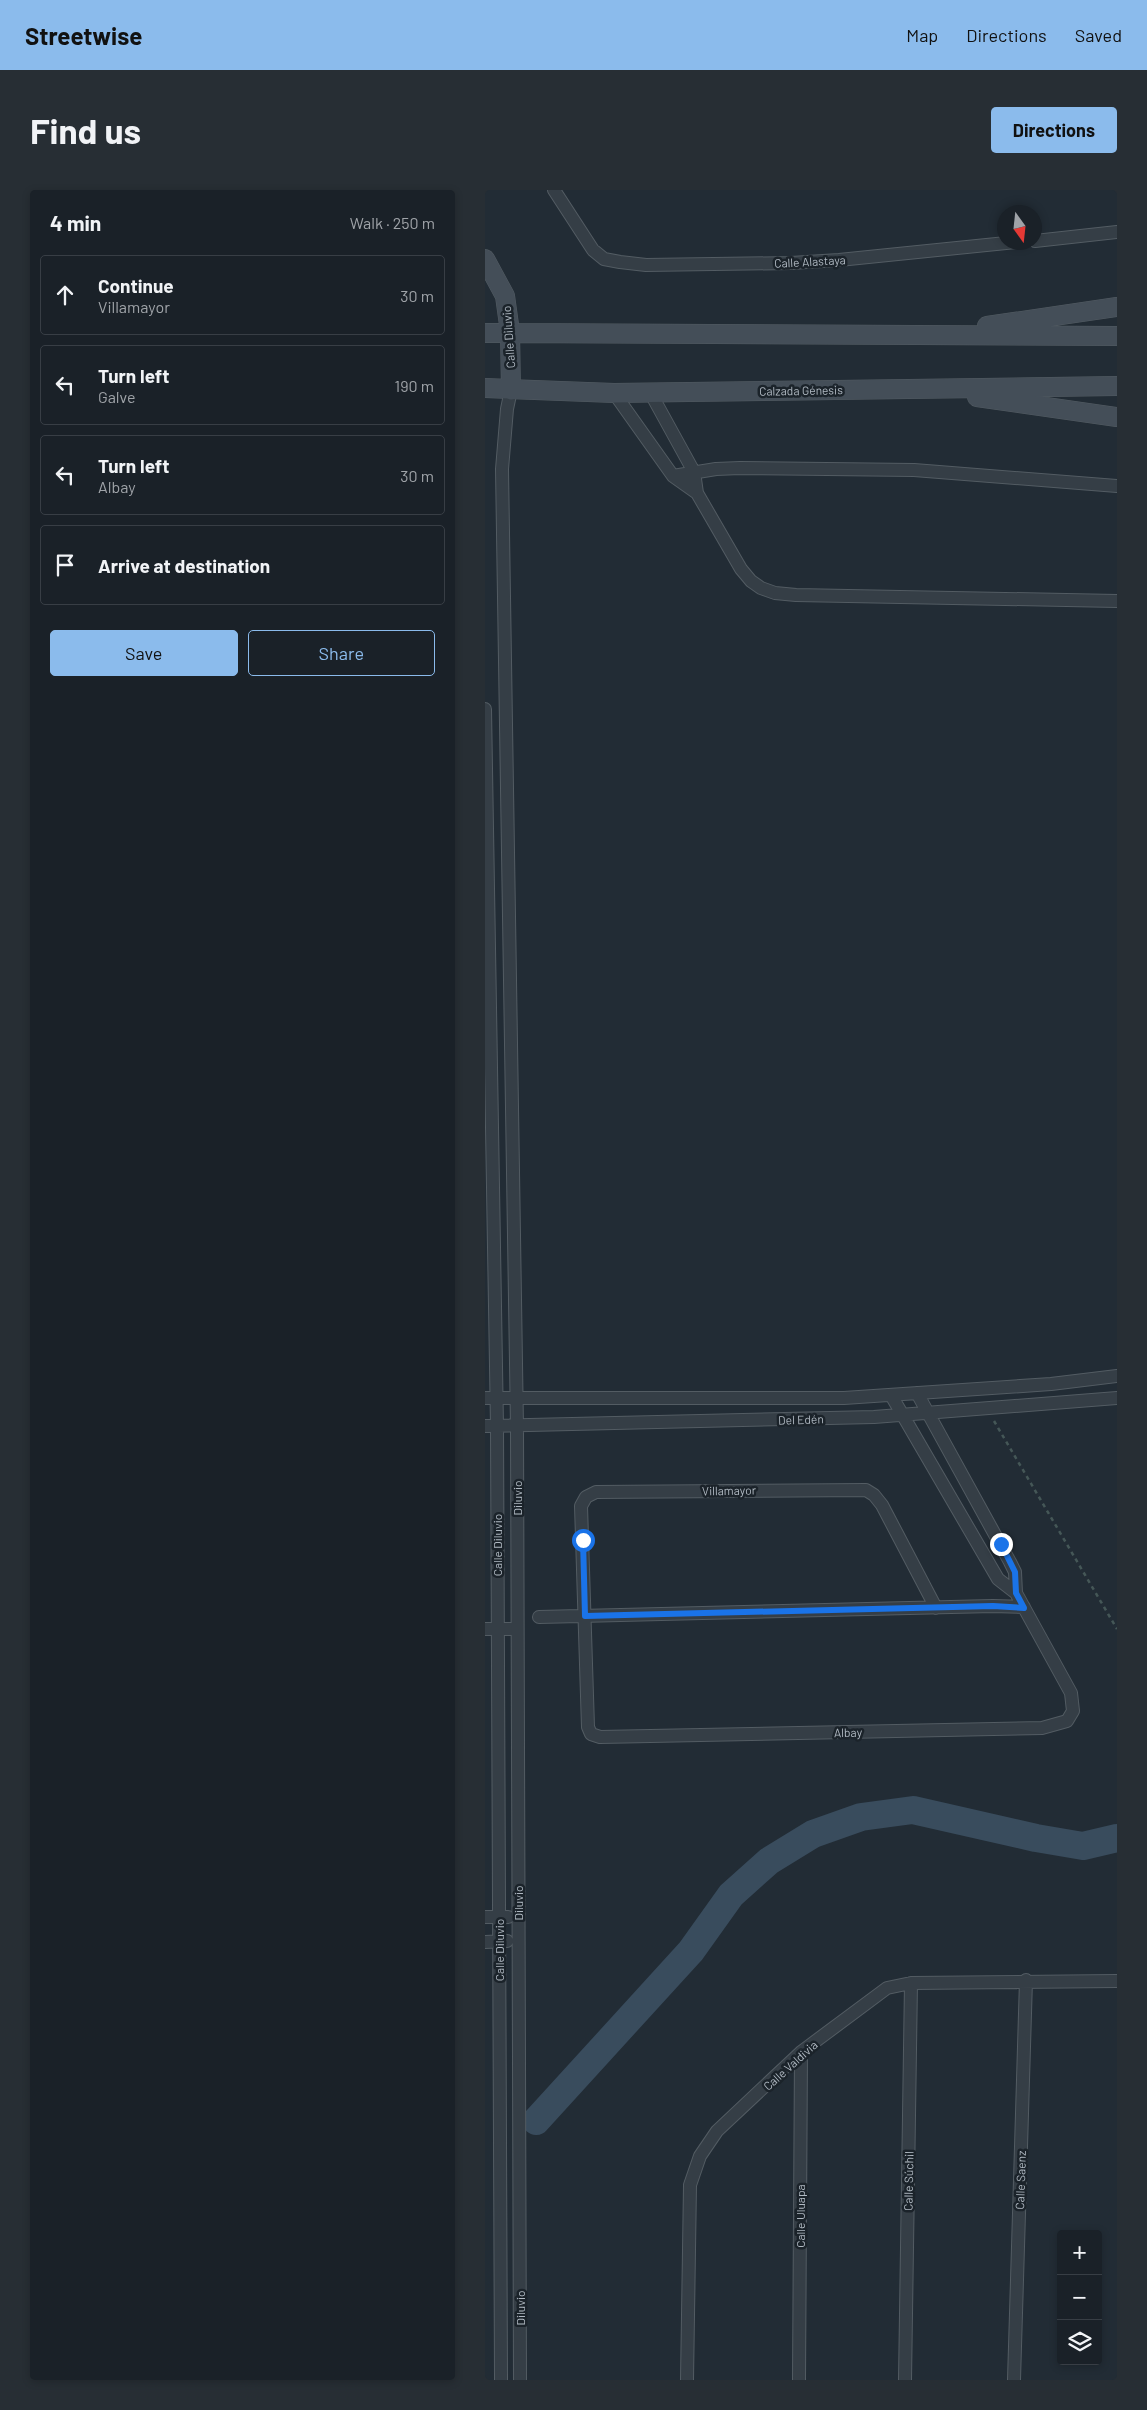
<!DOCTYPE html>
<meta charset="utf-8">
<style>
body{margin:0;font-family:Barlow,sans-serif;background:#272e34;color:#f1f3f6}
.controls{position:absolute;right:15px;bottom:15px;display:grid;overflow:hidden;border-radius:5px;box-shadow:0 2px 8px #0003}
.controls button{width:45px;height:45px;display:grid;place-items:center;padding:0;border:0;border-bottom:1px solid #383e45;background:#1a2128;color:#f1f3f6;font:25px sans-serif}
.compass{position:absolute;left:512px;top:15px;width:45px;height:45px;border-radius:50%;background:#1a2128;box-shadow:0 2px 8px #0003;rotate:165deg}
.stop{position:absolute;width:15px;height:15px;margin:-11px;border:4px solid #1a73e8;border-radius:50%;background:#fff}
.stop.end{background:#1a73e8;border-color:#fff;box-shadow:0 1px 5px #0008}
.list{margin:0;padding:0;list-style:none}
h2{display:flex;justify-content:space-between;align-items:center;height:65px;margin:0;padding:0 20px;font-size:21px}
h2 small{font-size:16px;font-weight:400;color:#9fa3a8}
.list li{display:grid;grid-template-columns:32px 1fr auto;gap:15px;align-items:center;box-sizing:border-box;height:80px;margin:0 10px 10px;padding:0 10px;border:1px solid #383e45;border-radius:5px}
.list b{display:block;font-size:19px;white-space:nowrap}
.list p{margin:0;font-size:16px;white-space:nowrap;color:#9fa3a8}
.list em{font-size:16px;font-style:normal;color:#9fa3a8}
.actions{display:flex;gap:10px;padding:15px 20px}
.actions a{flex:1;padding:11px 0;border:1px solid #8bbbec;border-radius:5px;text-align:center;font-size:18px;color:#8bbbec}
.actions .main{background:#8bbbec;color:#111}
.icon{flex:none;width:28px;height:28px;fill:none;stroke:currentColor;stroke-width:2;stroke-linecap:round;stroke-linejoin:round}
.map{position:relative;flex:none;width:632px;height:2190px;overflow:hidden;border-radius:5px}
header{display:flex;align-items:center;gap:30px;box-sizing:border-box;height:70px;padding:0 25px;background:#8bbbec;color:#111}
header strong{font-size:24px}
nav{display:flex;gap:28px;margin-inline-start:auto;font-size:18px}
.intro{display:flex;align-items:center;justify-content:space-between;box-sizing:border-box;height:120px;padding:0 30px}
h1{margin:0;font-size:35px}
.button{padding:12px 22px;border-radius:5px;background:#8bbbec;color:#111;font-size:18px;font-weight:700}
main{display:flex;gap:30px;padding:0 30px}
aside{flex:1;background:#1a2128;border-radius:5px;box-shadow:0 2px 8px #0003}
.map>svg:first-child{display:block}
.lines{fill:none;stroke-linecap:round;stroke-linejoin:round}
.river{stroke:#394c5d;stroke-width:28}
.street-casing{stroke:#535c63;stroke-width:14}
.secondary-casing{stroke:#535c63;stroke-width:20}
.path{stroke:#455757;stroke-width:2.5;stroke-dasharray:4 4;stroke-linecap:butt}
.street{stroke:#353e46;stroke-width:12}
.secondary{stroke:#444e58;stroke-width:19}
.route{stroke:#1a73e8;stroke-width:6}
.labels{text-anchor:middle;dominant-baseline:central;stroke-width:5;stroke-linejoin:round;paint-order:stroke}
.street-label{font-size:12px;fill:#b0b9c2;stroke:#1b232a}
</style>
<header>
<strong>Streetwise</strong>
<nav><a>Map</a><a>Directions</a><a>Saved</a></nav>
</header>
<div class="intro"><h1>Find us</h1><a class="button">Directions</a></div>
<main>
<aside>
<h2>4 min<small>Walk · 250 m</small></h2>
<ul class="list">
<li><svg class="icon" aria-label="ahead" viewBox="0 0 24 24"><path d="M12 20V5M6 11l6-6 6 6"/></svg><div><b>Continue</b><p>Villamayor</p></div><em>30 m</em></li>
<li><svg class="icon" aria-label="left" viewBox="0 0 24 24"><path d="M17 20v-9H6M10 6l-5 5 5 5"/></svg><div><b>Turn left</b><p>Galve</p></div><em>190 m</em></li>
<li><svg class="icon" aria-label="left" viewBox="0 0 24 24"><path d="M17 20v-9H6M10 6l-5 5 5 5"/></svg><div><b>Turn left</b><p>Albay</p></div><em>30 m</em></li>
<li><svg class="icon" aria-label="arrive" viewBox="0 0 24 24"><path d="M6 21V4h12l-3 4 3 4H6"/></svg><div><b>Arrive at destination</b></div></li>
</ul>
<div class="actions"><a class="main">Save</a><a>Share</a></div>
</aside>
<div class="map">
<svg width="632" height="2190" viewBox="0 0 632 2190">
<rect width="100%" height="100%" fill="#222c35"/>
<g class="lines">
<path class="river" d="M51,1931L206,1761L246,1705L284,1671L328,1644L376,1627L428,1620L551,1648L598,1656L632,1648"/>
<g class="street-casing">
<path id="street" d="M69,0L108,60L119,69L135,72L161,75L306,73L354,70L531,52
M550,51L632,42
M26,200L22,219L17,279L32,1237L35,2190
M165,202L209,282L212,303L256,379L266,391L276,398L290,403L311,405L632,411
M129,203L188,286L212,303
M188,286L231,279L255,278L429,280L632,296
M0,519L12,1236L16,2190
M432,1203L525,1372L530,1382L531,1403
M406,1205L513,1389L531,1403L586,1503L588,1521L582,1531L557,1538L115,1547L106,1544L103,1537L96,1316L101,1307L111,1302L381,1300L389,1305L397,1315L451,1418
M0,1208H359L566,1194L632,1186
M0,1236L389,1227L632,1208
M54,1427L508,1416L539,1417
M0,1439H31
M0,1727H23
M0,1752L22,1751
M202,2190L205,1995L215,1966L232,1941L316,1862L402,1798L426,1793L632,1791
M314,2190L316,1862
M420,2190L426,1793
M529,2190L541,1790"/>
</g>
<g class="secondary-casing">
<path id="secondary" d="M0,69L20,106L25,142L26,200
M502,136L632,117
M0,143L632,146
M0,198L129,203L632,196
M492,207L632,227"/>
</g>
<path class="path" d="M509,1231L632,1439"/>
<use href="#street" class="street"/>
<use href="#secondary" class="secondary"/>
</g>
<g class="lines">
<path class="route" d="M98,1350L100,1426L508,1416L539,1418L531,1403L530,1382L516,1354"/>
</g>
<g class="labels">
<g class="street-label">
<text transform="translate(325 71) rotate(-3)">Calle Alastaya</text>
<text transform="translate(23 147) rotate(-94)">Calle Diluvio</text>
<text transform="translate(316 200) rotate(-1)">Calzada Génesis</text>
<text transform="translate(316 1229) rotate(-2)">Del Edén</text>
<text transform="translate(244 1300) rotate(-1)">Villamayor</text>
<text transform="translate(32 1308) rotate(-90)">Diluvio</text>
<text transform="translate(12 1355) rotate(-90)">Calle Diluvio</text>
<text transform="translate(363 1542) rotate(-1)">Albay</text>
<text transform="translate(33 1713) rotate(-90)">Diluvio</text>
<text transform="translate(14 1760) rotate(-90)">Calle Diluvio</text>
<text transform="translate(305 1875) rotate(-42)">Calle Valdivia</text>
<text transform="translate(535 1990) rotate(-88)">Calle Saenz</text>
<text transform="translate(423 1991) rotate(-89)">Calle Súchil</text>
<text transform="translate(315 2026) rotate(-90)">Calle Uluapa</text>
<text transform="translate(35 2118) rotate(-90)">Diluvio</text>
</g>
</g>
</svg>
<div class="controls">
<button>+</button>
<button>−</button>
<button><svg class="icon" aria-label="layers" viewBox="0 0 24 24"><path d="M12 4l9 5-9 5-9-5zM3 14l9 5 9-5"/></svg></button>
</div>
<svg class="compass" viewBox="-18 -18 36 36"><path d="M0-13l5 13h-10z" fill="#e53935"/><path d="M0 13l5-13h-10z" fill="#9fa3a8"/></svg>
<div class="stop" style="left:98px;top:1350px"></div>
<div class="stop end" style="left:516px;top:1354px"></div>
</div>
</main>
